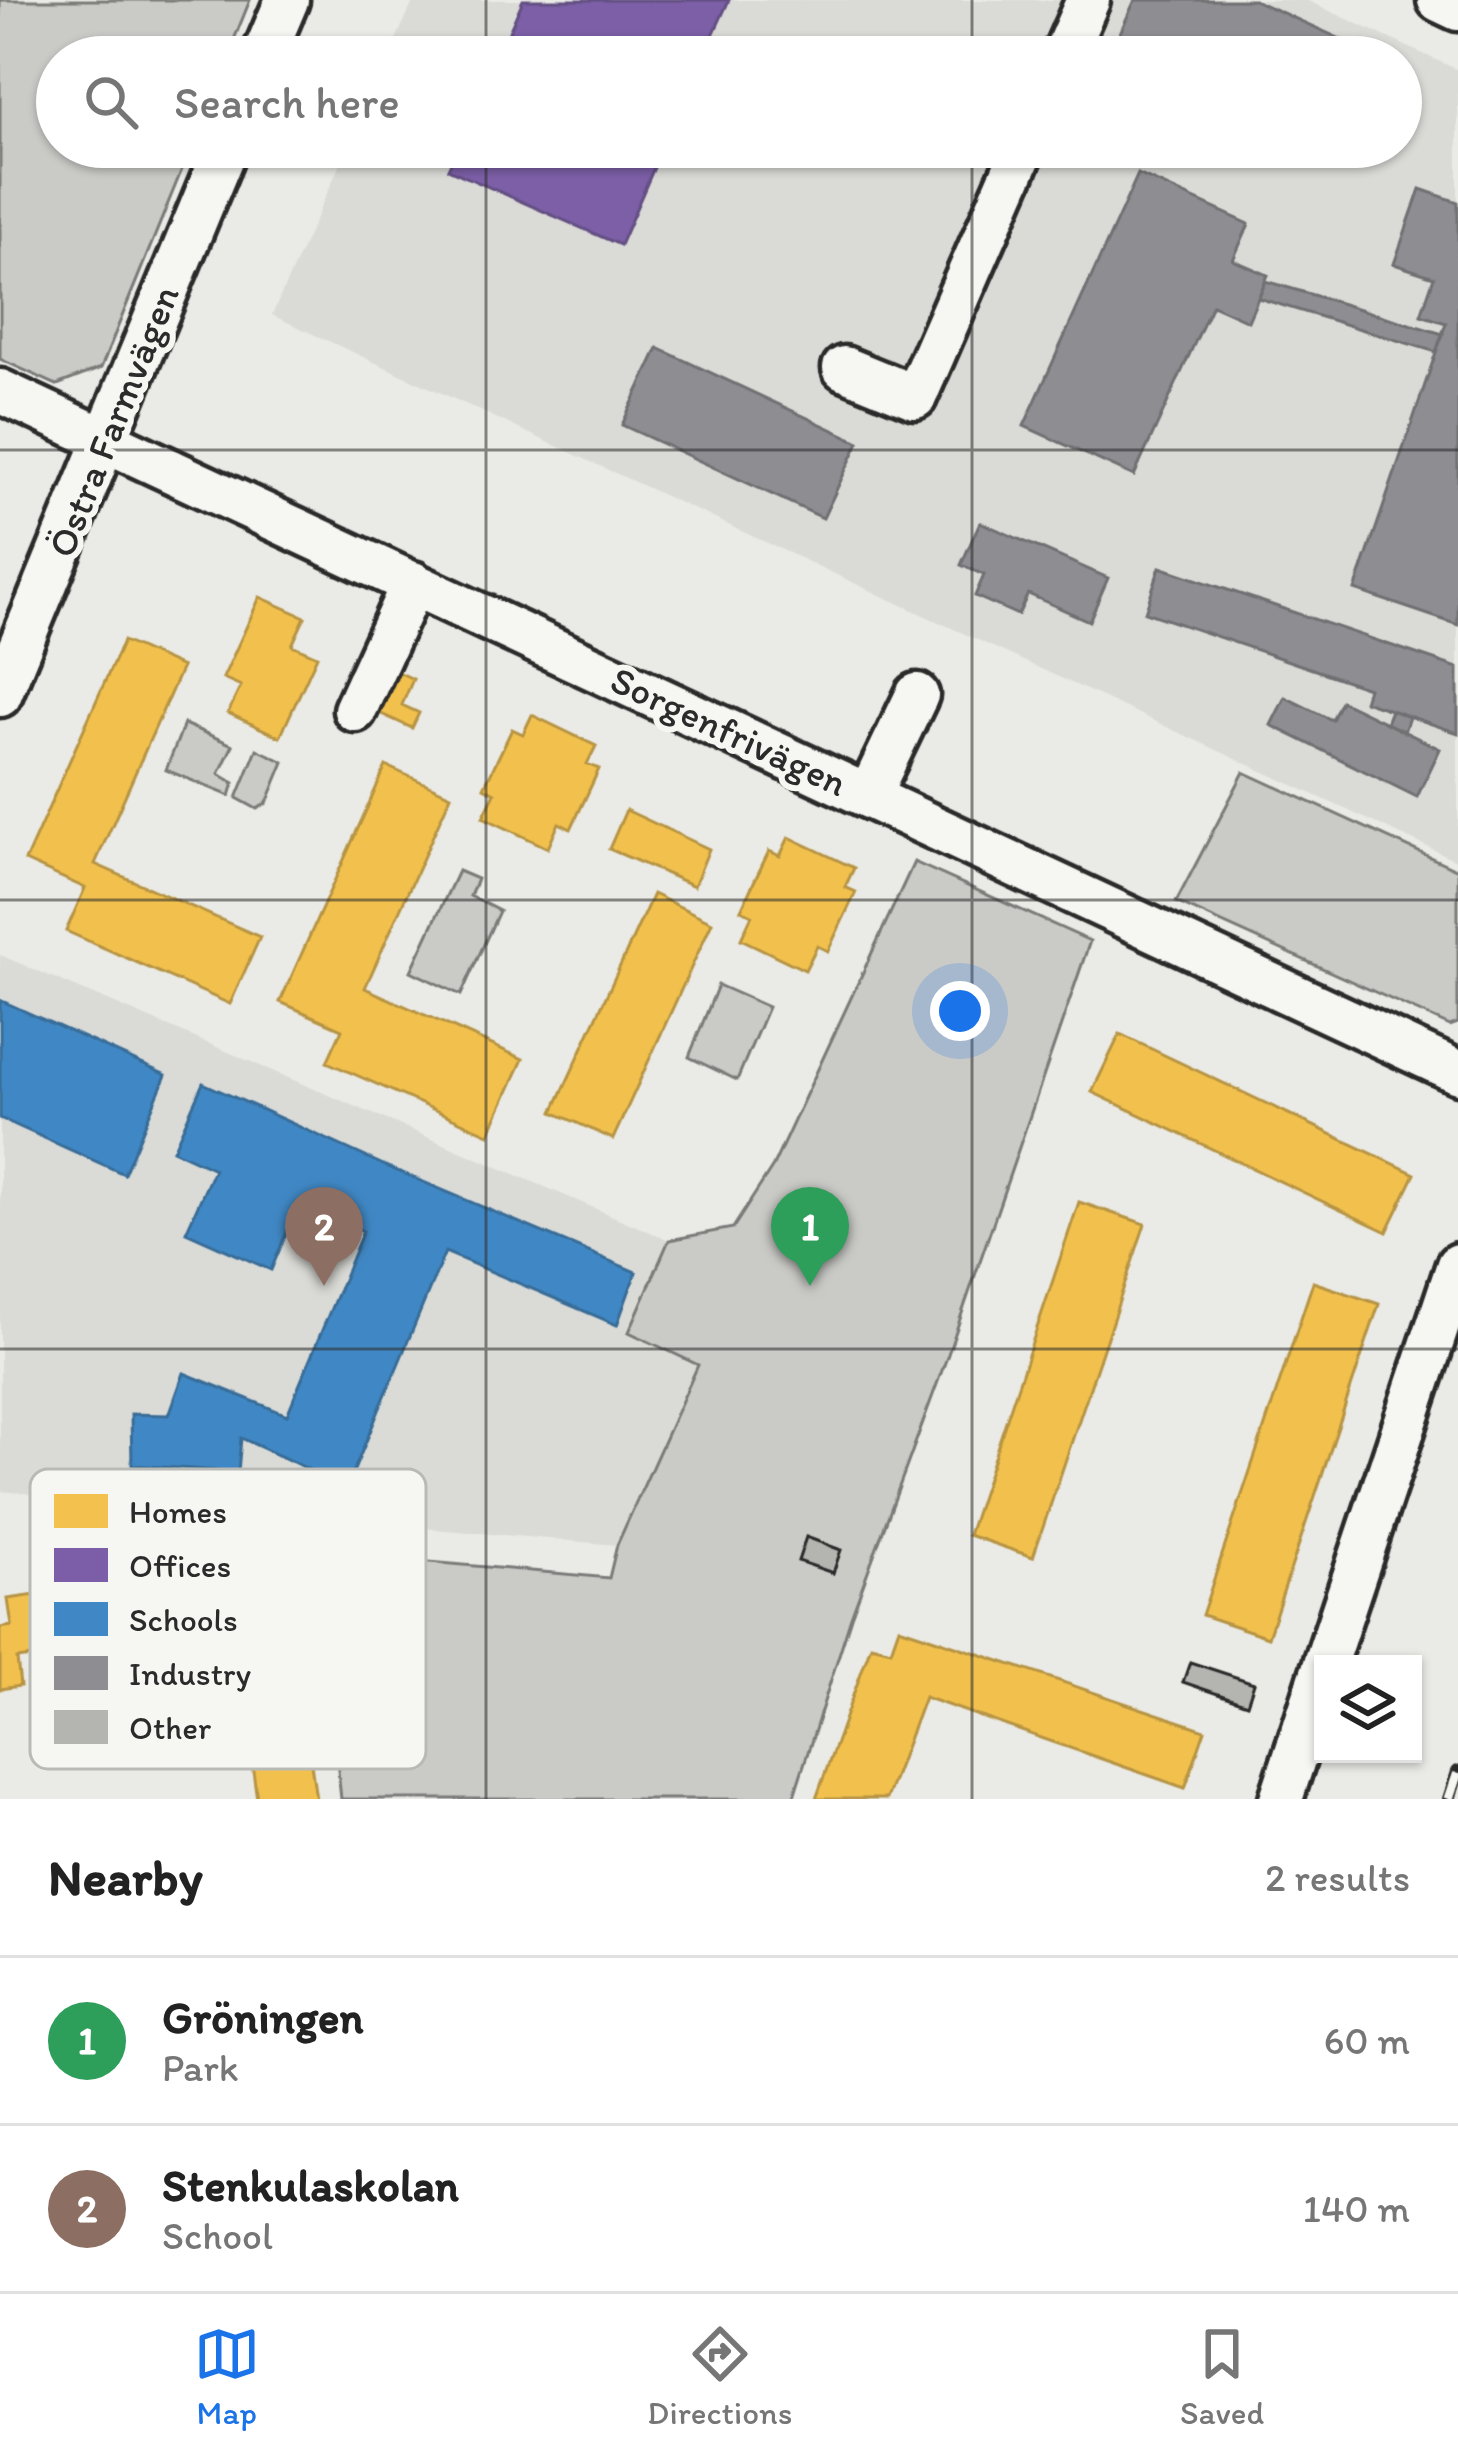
<!DOCTYPE html>
<meta charset="utf-8">
<style>
body{margin:0;font-family:Itim,sans-serif;background:#f6f6f6;color:#222}
.controls{position:absolute;right:36px;bottom:36px;display:grid;overflow:hidden;border-radius:0px;box-shadow:0 3px 9px #0004}
.controls button{width:108px;height:108px;display:grid;place-items:center;padding:0;border:0;border-bottom:3px solid #e0e0e0;background:#fff;color:#222;font:60px sans-serif}
.you{position:absolute;left:960px;top:1011px;width:42px;height:42px;margin:-30px;border:9px solid #fff;border-radius:50%;background:#1a73e8;box-shadow:0 0 0 18px #1a73e833}
.badge{display:grid;place-items:center;width:78px;height:78px;border-radius:50%;background:#1a73e8;color:#fff;font-size:39px;font-weight:700}
.pin{position:absolute;translate:-50% -99px;filter:drop-shadow(0 3px 6px #0008)}
.pin::after{content:'';position:absolute;top:63px;width:42px;height:36px;background:inherit;clip-path:polygon(0 0,100% 0,50% 100%)}
.list{margin:0;padding:0;list-style:none}
h2{display:flex;justify-content:space-between;align-items:center;height:156px;margin:0;padding:0 48px;font-size:51px}
h2 small{font-size:39px;font-weight:400;color:#767676}
.list li{display:grid;grid-template-columns:78px 1fr auto;gap:36px;align-items:center;box-sizing:border-box;height:168px;padding:0 48px;border-top:3px solid #e0e0e0}
.list b{display:block;font-size:45px;white-space:nowrap}
.list p{margin:0;font-size:39px;white-space:nowrap;color:#767676}
.list em{font-size:39px;font-style:normal;color:#767676}
.icon{flex:none;width:66px;height:66px;fill:none;stroke:currentColor;stroke-width:2;stroke-linecap:round;stroke-linejoin:round}
.map{position:relative;flex:none;width:1458px;height:1799px;overflow:hidden}
.search{position:absolute;background:#fff;box-shadow:0 3px 9px #0004;left:36px;right:36px;top:36px;height:132px;display:flex;align-items:center;gap:30px;box-sizing:border-box;padding:0 42px;border-radius:66px;color:#767676;font-size:45px}
.sheet{height:492px;background:#fff}
nav{display:flex;justify-content:space-around;align-items:center;box-sizing:border-box;height:168px;border-top:3px solid #e0e0e0;background:#fff;font-size:33px;color:#767676}
nav a{display:grid;justify-items:center;gap:6px}
nav .on{color:#1a73e8}
.map>svg:first-child{display:block}
.built{fill:#dadad6}
.green{fill:#cacac7;stroke:#7a7a79;stroke-width:3}
.homes{fill:#f2c14e;stroke:#b69444;stroke-width:3}
.offices{fill:#7b5ea7;stroke:#634f82;stroke-width:3}
.schools{fill:#3f88c5;stroke:#396c97;stroke-width:3}
.industry{fill:#8d8d92;stroke:#707073;stroke-width:3}
.building{fill:#b4b4b1;stroke:#2b2b2b;stroke-width:3}
.lines{fill:none;stroke-linecap:round;stroke-linejoin:round}
.minor-casing{stroke:#2b2b2b;stroke-width:51}
.minor{stroke:#f6f6f2;stroke-width:42}
.rail-casing{stroke:#2b2b2b;stroke-width:14}
.rail{stroke:#f6f6f2;stroke-width:9;stroke-dasharray:27;stroke-linecap:butt}
.grid{fill:none;stroke:#2b2b2b;stroke-width:3;stroke-opacity:0.55}
.labels{text-anchor:middle;dominant-baseline:central;stroke-width:12;stroke-linejoin:round;paint-order:stroke}
.street-label{font-size:39px;fill:#2b2b2b;stroke:#f6f6f2}
.key{fill:#f6f6f2;stroke:#b9b9b6;stroke-width:3}
.key-label{font-size:33px;fill:#2b2b2b}
</style>
<div class="map">
<svg width="1458" height="1799" viewBox="0 0 1458 1799">
<rect width="100%" height="100%" fill="#eaeae6"/>
<filter id="ink" filterUnits="userSpaceOnUse"><feTurbulence type="fractalNoise" baseFrequency=".00833" numOctaves="2"/><feDisplacementMap in="SourceGraphic" scale="24" xChannelSelector="R" yChannelSelector="G"/><feConvolveMatrix kernelMatrix="1 2 1 2 8 2 1 2 1" color-interpolation-filters="sRGB"/></filter>
<g filter="url(#ink)">
<path class="built" d="M414,0H1306L1458,70V861L272,315L348,147H1401V57H388Z
M0,955L669,1240L629,1332L698,1365L617,1545L0,1491Z"/>
<path class="green" d="M0,0H250L227,57H57V147H191L101,368L57,385L0,359Z
M184,724L233,745L219,774L234,783L230,796L166,770Z
M257,749L284,762L267,803L257,809L237,798Z
M1244,772L1458,870V1023L1450,1026L1176,902Z
M914,862L1090,941L947,1357L851,1617L793,1799H341L318,1580L339,1554L609,1578L617,1545L698,1365L629,1332L669,1240L733,1228L773,1166Z
M458,871L477,879L470,896L499,911L461,995L411,971Z
M718,985L768,1007L737,1080L689,1057Z"/>
<path class="homes" d="M260,597L305,617L292,645L317,656L280,737L228,713L241,686L223,678Z
M123,641L182,667L95,864L260,937L230,1004L66,931L85,888L25,861Z
M396,671L413,679L402,705L419,713L412,728L377,712Z
M532,715L596,746L587,764L599,769L571,829L559,823L548,848L483,817L495,793L484,787L512,729L523,734Z
M386,766L451,795L365,988L523,1059L489,1134L327,1062L342,1029L280,1002Z
M626,810L709,849L694,886L609,849Z
M789,837L854,868L845,887L856,892L828,951L817,946L805,970L741,939L752,915L741,910L753,884L769,851L780,856Z
M653,894L712,922L613,1139L553,1112Z
M1120,1034L1415,1174L1387,1232L1092,1092Z
M1079,1202L1145,1224L1033,1557L968,1535Z
M1313,1282L1379,1304L1268,1637L1202,1615Z
M261,1563L264,1588L286,1585L316,1799H257L233,1629L17,1659L20,1686L0,1689V1628L12,1626L8,1599Z
M899,1627L1205,1730L1185,1788L924,1697L886,1799H816L871,1645L891,1650Z"/>
<path class="offices" d="M523,0H729L703,57H498Z
M458,147H663L620,245L448,169Z"/>
<path class="schools" d="M0,1000L166,1075L124,1174L0,1118Z
M203,1083L390,1168L636,1272L617,1325L445,1252L347,1487L241,1438L238,1472L132,1465L131,1414L169,1415L184,1373L287,1415L363,1231L299,1203L271,1270L186,1232L214,1169L173,1150Z"/>
<path class="industry" d="M1135,0H1254L1381,57H1109Z
M1138,174L1249,224L1233,260L1268,275L1248,321L1212,305L1134,476L1024,426Z
M1420,189L1458,202V625L1355,590L1446,323L1421,315L1434,277L1394,264Z
M1266,281L1443,334L1436,352L1258,298Z
M658,348L859,442L823,518L622,425Z
M980,522L1108,578L1089,621L1028,594L1018,615L975,596L984,575L961,565Z
M1160,567L1458,668V733L1364,701L1368,688L1145,612Z
M1285,697L1332,720L1341,701L1440,749L1417,797L1271,725Z
M1391,710L1409,717L1404,732L1386,723Z"/>
<path class="building" d="M806,1537L841,1550L833,1573L798,1561Z
M1190,1662L1254,1683L1247,1704L1183,1682Z"/>
<g class="lines">
<g class="minor-casing">
<path id="minor" d="M1439,0L1458,9
M263,57L287,0
M1063,57L1088,0
M844,368L915,397L1024,147
M0,391L1458,1072
M0,695L226,147
M355,710L413,583
M869,795L917,695
M1325,1664L1458,1265
M1281,1799L1323,1670"/>
</g>
<use href="#minor" class="minor"/>
<g class="rail-casing">
<path id="rail" d="M1449,1799L1458,1772"/>
</g>
<use href="#rail" class="rail"/>
</g>
</g>
<path class="grid" d="M486,0V57M972,0V57M486,147V1799M972,147V1799M0,450H1458M0,900H1458M0,1349H1458"/>
<g class="labels">
<g class="street-label">
<text transform="translate(113 421) rotate(-68)">Östra Farmvägen</text>
<text transform="translate(729 731) rotate(25)">Sorgenfrivägen</text>
</g>
</g>
<rect x="30" y="1469" width="396" height="300" rx="18" class="key"/>
<rect x="54" y="1494" width="54" height="34" fill="#f2c14e"/>
<rect x="54" y="1548" width="54" height="34" fill="#7b5ea7"/>
<rect x="54" y="1602" width="54" height="34" fill="#3f88c5"/>
<rect x="54" y="1656" width="54" height="34" fill="#8d8d92"/>
<rect x="54" y="1710" width="54" height="34" fill="#b4b4b1"/>
<g class="key-label">
<text x="129" y="1523">Homes</text>
<text x="129" y="1577">Offices</text>
<text x="129" y="1631">Schools</text>
<text x="129" y="1685">Industry</text>
<text x="129" y="1739">Other</text>
</g>
</svg>
<div class="controls">
<button><svg class="icon" aria-label="layers" viewBox="0 0 24 24"><path d="M12 4l9 5-9 5-9-5zM3 14l9 5 9-5"/></svg></button>
</div>
<div class="you"></div>
<div class="pin badge" style="left:810px;top:1286px;background:#2e9e5b">1</div>
<div class="pin badge" style="left:324px;top:1286px;background:#8d6e63">2</div>
<div class="search"><svg class="icon" aria-label="search" viewBox="0 0 24 24"><circle cx="10" cy="10" r="6"/><path d="M15 15l6 6"/></svg>Search here</div>
</div>
<section class="sheet">
<h2>Nearby<small>2 results</small></h2>
<ul class="list">
<li><span class="badge" style="background:#2e9e5b">1</span><div><b>Gröningen</b><p>Park</p></div><em>60 m</em></li>
<li><span class="badge" style="background:#8d6e63">2</span><div><b>Stenkulaskolan</b><p>School</p></div><em>140 m</em></li>
</ul>
</section>
<nav>
<a class="on"><svg class="icon" aria-label="map" viewBox="0 0 24 24"><path d="M3 6l6-2 6 2 6-2v14l-6 2-6-2-6 2zM9 4v14M15 6v14"/></svg>Map</a>
<a><svg class="icon" aria-label="directions" viewBox="0 0 24 24"><path d="M12 3l9 9-9 9-9-9zM9 14v-3h6M13 9l2 2-2 2"/></svg>Directions</a>
<a><svg class="icon" aria-label="saved" viewBox="0 0 24 24"><path d="M7 4h10v16l-5-4-5 4z"/></svg>Saved</a>
</nav>
